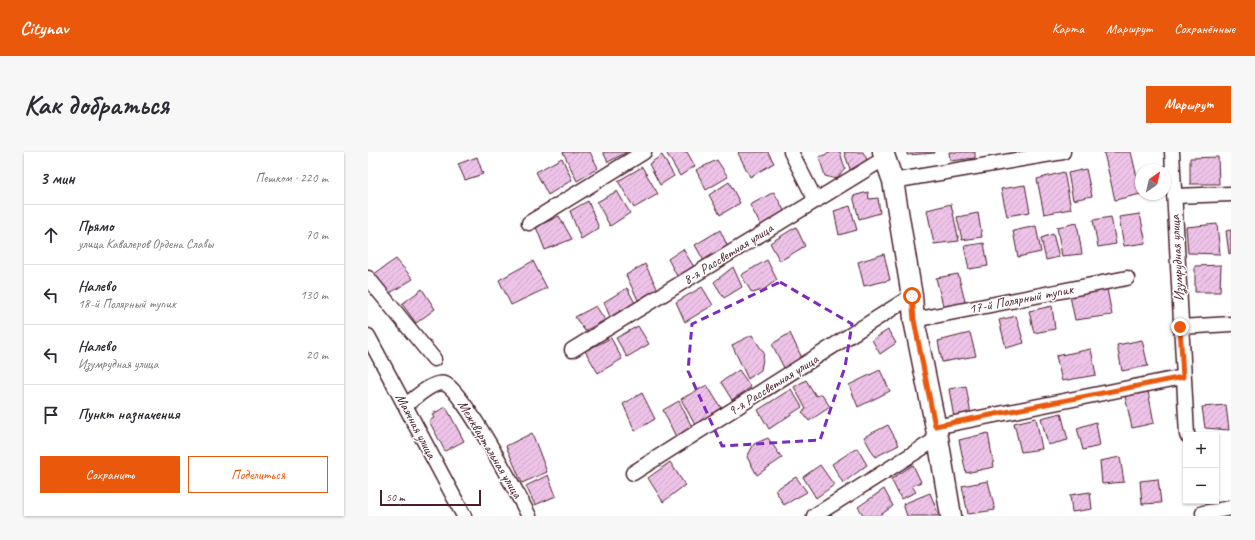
<!DOCTYPE html>
<html lang="ru">
<meta charset="utf-8">
<style>
body{margin:0;font-family:Caveat,sans-serif;background:#f7f7f7;color:#2b2b33}
.controls{position:absolute;right:12px;bottom:12px;display:grid;overflow:hidden;border-radius:0px;box-shadow:0 1px 3px #0004}
.controls button{width:36px;height:36px;display:grid;place-items:center;padding:0;border:0;border-bottom:1px solid #e1e1e2;background:#fff;color:#2b2b33;font:20px sans-serif}
.compass{position:absolute;left:767px;top:12px;width:36px;height:36px;border-radius:50%;background:#fff;box-shadow:0 1px 3px #0004;rotate:34deg}
.scale{position:absolute;left:12px;bottom:10px;width:101px;box-sizing:border-box;padding-left:4px;border:2px solid #4a1f2b;border-top:0;font-size:11px;line-height:14px;white-space:nowrap;color:#4a1f2b;-webkit-text-stroke:3px #fff;paint-order:stroke}
.stop{position:absolute;width:12px;height:12px;margin:-9px;border:3px solid #ea580c;border-radius:50%;background:#fff}
.stop.end{background:#ea580c;border-color:#fff;box-shadow:0 1px 4px #0008}
.list{margin:0;padding:0;list-style:none}
h2{display:flex;justify-content:space-between;align-items:center;height:52px;margin:0;padding:0 16px;font-size:17px}
h2 small{font-size:13px;font-weight:400;color:#7c7c81}
.list li{display:grid;grid-template-columns:26px 1fr auto;gap:12px;align-items:center;box-sizing:border-box;height:60px;padding:0 16px;border-top:1px solid #e1e1e2}
.list b{display:block;font-size:15px;white-space:nowrap}
.list p{margin:0;font-size:13px;white-space:nowrap;color:#7c7c81}
.list em{font-size:13px;font-style:normal;color:#7c7c81}
.actions{display:flex;gap:8px;padding:12px 16px}
.actions a{flex:1;padding:9px 0;border:1px solid #ea580c;border-radius:0px;text-align:center;font-size:14px;color:#ea580c}
.actions .main{background:#ea580c;color:#fff}
.icon{flex:none;width:22px;height:22px;fill:none;stroke:currentColor;stroke-width:2;stroke-linecap:round;stroke-linejoin:round}
.map{position:relative;flex:none;width:863px;height:364px;overflow:hidden;border-radius:0px}
header{display:flex;align-items:center;gap:24px;box-sizing:border-box;height:56px;padding:0 20px;background:#ea580c;color:#fff}
header strong{font-size:19px}
nav{display:flex;gap:22px;margin-inline-start:auto;font-size:14px}
.intro{display:flex;align-items:center;justify-content:space-between;box-sizing:border-box;height:96px;padding:0 24px}
h1{margin:0;font-size:28px}
.button{padding:10px 18px;border-radius:0px;background:#ea580c;color:#fff;font-size:14px;font-weight:700}
main{display:flex;gap:24px;padding:0 24px}
aside{flex:1;background:#fff;border-radius:0px;box-shadow:0 1px 3px #0004}
.map>svg:first-child{display:block}
.building{fill:url(#building-hatch);stroke:#4a1f2b}
.lines{fill:none;stroke-linecap:round;stroke-linejoin:round}
.street-casing{stroke:#4a1f2b;stroke-width:17}
.secondary-casing{stroke:#4a1f2b;stroke-width:23}
.street{stroke:#fff;stroke-width:14}
.secondary{stroke:#fff;stroke-width:20}
.route{stroke:#ea580c;stroke-width:5}
.marked{fill:none;stroke:#7b2cbf;stroke-width:3;stroke-dasharray:8 5;stroke-linejoin:round}
.labels{text-anchor:middle;dominant-baseline:central;stroke-width:3;stroke-linejoin:round;paint-order:stroke}
.street-label{font-size:14px;fill:#4a1f2b;stroke:#fff}
</style>
<header>
<strong>Citynav</strong>
<nav><a>Карта</a><a>Маршрут</a><a>Сохранённые</a></nav>
</header>
<div class="intro"><h1>Как добраться</h1><a class="button">Маршрут</a></div>
<main>
<aside>
<h2>3 мин<small>Пешком · 220 m</small></h2>
<ul class="list">
<li><svg class="icon" aria-label="ahead" viewBox="0 0 24 24"><path d="M12 20V5M6 11l6-6 6 6"/></svg><div><b>Прямо</b><p>улица Кавалеров Ордена Славы</p></div><em>70 m</em></li>
<li><svg class="icon" aria-label="left" viewBox="0 0 24 24"><path d="M17 20v-9H6M10 6l-5 5 5 5"/></svg><div><b>Налево</b><p>18-й Полярный тупик</p></div><em>130 m</em></li>
<li><svg class="icon" aria-label="left" viewBox="0 0 24 24"><path d="M17 20v-9H6M10 6l-5 5 5 5"/></svg><div><b>Налево</b><p>Изумрудная улица</p></div><em>20 m</em></li>
<li><svg class="icon" aria-label="arrive" viewBox="0 0 24 24"><path d="M6 21V4h12l-3 4 3 4H6"/></svg><div><b>Пункт назначения</b></div></li>
</ul>
<div class="actions"><a class="main">Сохранить</a><a>Поделиться</a></div>
</aside>
<div class="map">
<svg width="863" height="364" viewBox="0 0 863 364">
<defs>
<pattern id="building-hatch" width="6" height="6" patternUnits="userSpaceOnUse"><rect width="6" height="6" fill="#eec3e9"/><path d="M-1 1l2-2M0 6l6-6M5 7l2-2" fill="none" stroke="#cea7c8"/></pattern>
</defs>
<rect width="100%" height="100%" fill="#fff"/>
<filter id="ink" filterUnits="userSpaceOnUse"><feTurbulence type="fractalNoise" baseFrequency=".025" numOctaves="2"/><feDisplacementMap in="SourceGraphic" scale="8" xChannelSelector="R" yChannelSelector="G"/><feConvolveMatrix kernelMatrix="1 2 1 2 8 2 1 2 1" color-interpolation-filters="sRGB"/></filter>
<g filter="url(#ink)">
<path class="building" d="M195,0H222L230,16L209,29Z
M235,0H259L240,10Z
M301,0H319L327,14L312,24L299,2Z
M371,0H400L406,11L382,25L370,1Z
M464,0H472L477,17L468,27L457,24L451,5Z
M476,0H495L502,13L483,20Z
M539,0H567V1L539,3Z
M581,0H607V6L582,9Z
M742,0H763L773,42L747,48L736,1Z
M294,3L306,24L292,33L281,12Z
M109,5L115,22L97,28L90,12Z
M850,5L851,32H822V6Z
M194,6L204,28L180,43L168,20Z
M349,8L360,25L338,38L328,18Z
M274,15L290,42L266,56L250,29Z
M718,17L724,44L705,48L700,21Z
M696,20L703,57L676,62L669,27Z
M361,30L372,51L352,63L341,43Z
M657,33L662,60L639,64L633,37Z
M249,39L262,61L242,74L229,50Z
M406,40L418,62L393,74L382,53Z
M500,40L501,47L510,46L512,61L491,67L485,44Z
M220,49L231,76L213,87L202,59Z
M583,52L591,89L566,92L559,58Z
M482,54L489,78L471,83L466,59Z
M610,61L614,85L594,88L589,65Z
M772,62L778,91L756,94L751,65Z
M191,64L204,87L177,98L168,75Z
M743,65L748,92L730,95L725,68Z
M709,71L714,102L694,104L689,75Z
M849,72L852,102L820,101L818,75Z
M668,74L673,100L650,105L645,79Z
M428,75L437,94L412,109L402,91Z
M352,78L360,95L336,109L327,93Z
M863,78V101L861,102L858,79Z
M685,82L691,105L678,108L673,86Z
M616,91L620,114L601,117L596,94Z
M315,97L326,115L310,126L300,107Z
M516,102L522,128L496,134L490,110Z
M28,107L45,127L22,141L6,122Z
M399,108L409,128L395,138L384,141L373,123Z
M165,109L179,136L143,153L131,128Z
M277,112L290,138L270,148L258,123Z
M853,113L852,140H827V114Z
M365,115L374,135L356,146L346,130Z
M590,122L598,153L576,157L568,126Z
M334,135L345,153L317,170L308,150Z
M259,136L267,151L242,165L236,150Z
M54,137L67,157L48,171L34,152Z
M739,137L744,163L707,168L702,144Z
M228,154L237,168L217,179L207,165Z
M684,154L687,177L666,181L661,159Z
M648,164L656,191L638,196L631,168Z
M270,174L281,192L259,205L248,186Z
M520,178L528,191L512,202L504,188Z
M422,181L435,208L417,218L404,192Z
M602,181L608,204L574,210L570,189Z
M384,183L396,201L393,218L380,227L364,193Z
M243,186L254,207L230,221L217,199Z
M774,188L780,214L754,219L749,193Z
M723,197L728,223L694,229L688,204Z
M371,218L383,235L364,248L353,230Z
M512,218L522,239L490,255L481,233Z
M438,228L448,244L454,242L462,255L441,269L434,260L438,257L426,235Z
M339,233L353,256L327,273L313,247Z
M598,234L603,263L586,266L581,237Z
M423,237L434,255L401,277L390,258Z
M780,239L786,271L764,276L757,244Z
M274,241L287,267L267,279L255,252Z
M311,249L324,275L308,285L295,258Z
M858,253L861,278L837,276L834,255Z
M78,255L96,289L77,299L61,269L66,266L64,262Z
M693,261L700,288L680,293L673,266Z
M668,266L674,297L653,300L646,271Z
M728,270L732,294L715,298L709,276Z
M520,273L531,293L507,305L496,285Z
M164,281L179,320L154,331L138,294Z
M620,281L626,315L598,321L591,288Z
M400,286L414,306L389,323L379,305L386,292Z
M489,296L499,313L475,331L464,312Z
M752,305L756,330L734,332L732,309Z
M302,310L317,333L295,350L280,326Z
M452,313L466,333L448,346L435,325Z
M545,313L553,330L544,334L548,340L533,347L523,327Z
M180,323L188,344L167,353L158,334Z
M428,325L439,340L416,353L407,338Z
M790,327L793,351L774,352L772,329Z
M620,329L627,358L600,362L594,334Z
M516,337L525,354L511,364H496L490,355Z
M722,340L724,357L704,360L702,343Z
M562,341L571,364H539L535,352Z"/>
<g class="lines">
<g class="street-casing">
<path id="street" d="M423,0L448,49
M804,0L819,283
M525,29L695,0
M806,44L863,42
M161,71L276,0
M0,126L66,207
M546,168L759,126
M812,175L863,172
M0,184L96,364
M204,198L517,6
M38,253C47,246 66,228 77,232C94,237 150,343 161,364
M567,275L815,225
M265,321L544,144
M835,361L863,356
M446,364L570,286"/>
</g>
<g class="secondary-casing">
<path id="secondary" d="M515,0L525,29L544,144L546,168L570,286L583,364"/>
</g>
<use href="#street" class="street"/>
<use href="#secondary" class="secondary"/>
</g>
</g>
<g class="lines" filter="url(#ink)">
<path class="route" d="M544,144L546,168L567,274L815,225L812,175"/>
</g>
<path class="marked" d="M412,130L484,172L477,215L452,288L354,294L320,219L324,172Z"/>
<g class="labels">
<g class="street-label">
<text transform="translate(360 102) rotate(-32)">8-я Рассветная улица</text>
<text transform="translate(809 106) rotate(-93)">Изумрудная улица</text>
<text transform="translate(653 147) rotate(-11)">17-й Полярный тупик</text>
<text transform="translate(405 233) rotate(-32)">9-я Рассветная улица</text>
<text transform="translate(48 274) rotate(62)">Маячная улица</text>
<text transform="translate(122 297) rotate(59)">Межквартальная улица</text>
</g>
</g>
</svg>
<div class="controls">
<button>+</button>
<button>−</button>
</div>
<svg class="compass" viewBox="-18 -18 36 36"><path d="M0-13l5 13h-10z" fill="#e53935"/><path d="M0 13l5-13h-10z" fill="#7c7c81"/></svg>
<div class="scale">50 m</div>
<div class="stop" style="left:544px;top:144px"></div>
<div class="stop end" style="left:812px;top:175px"></div>
</div>
</main>
